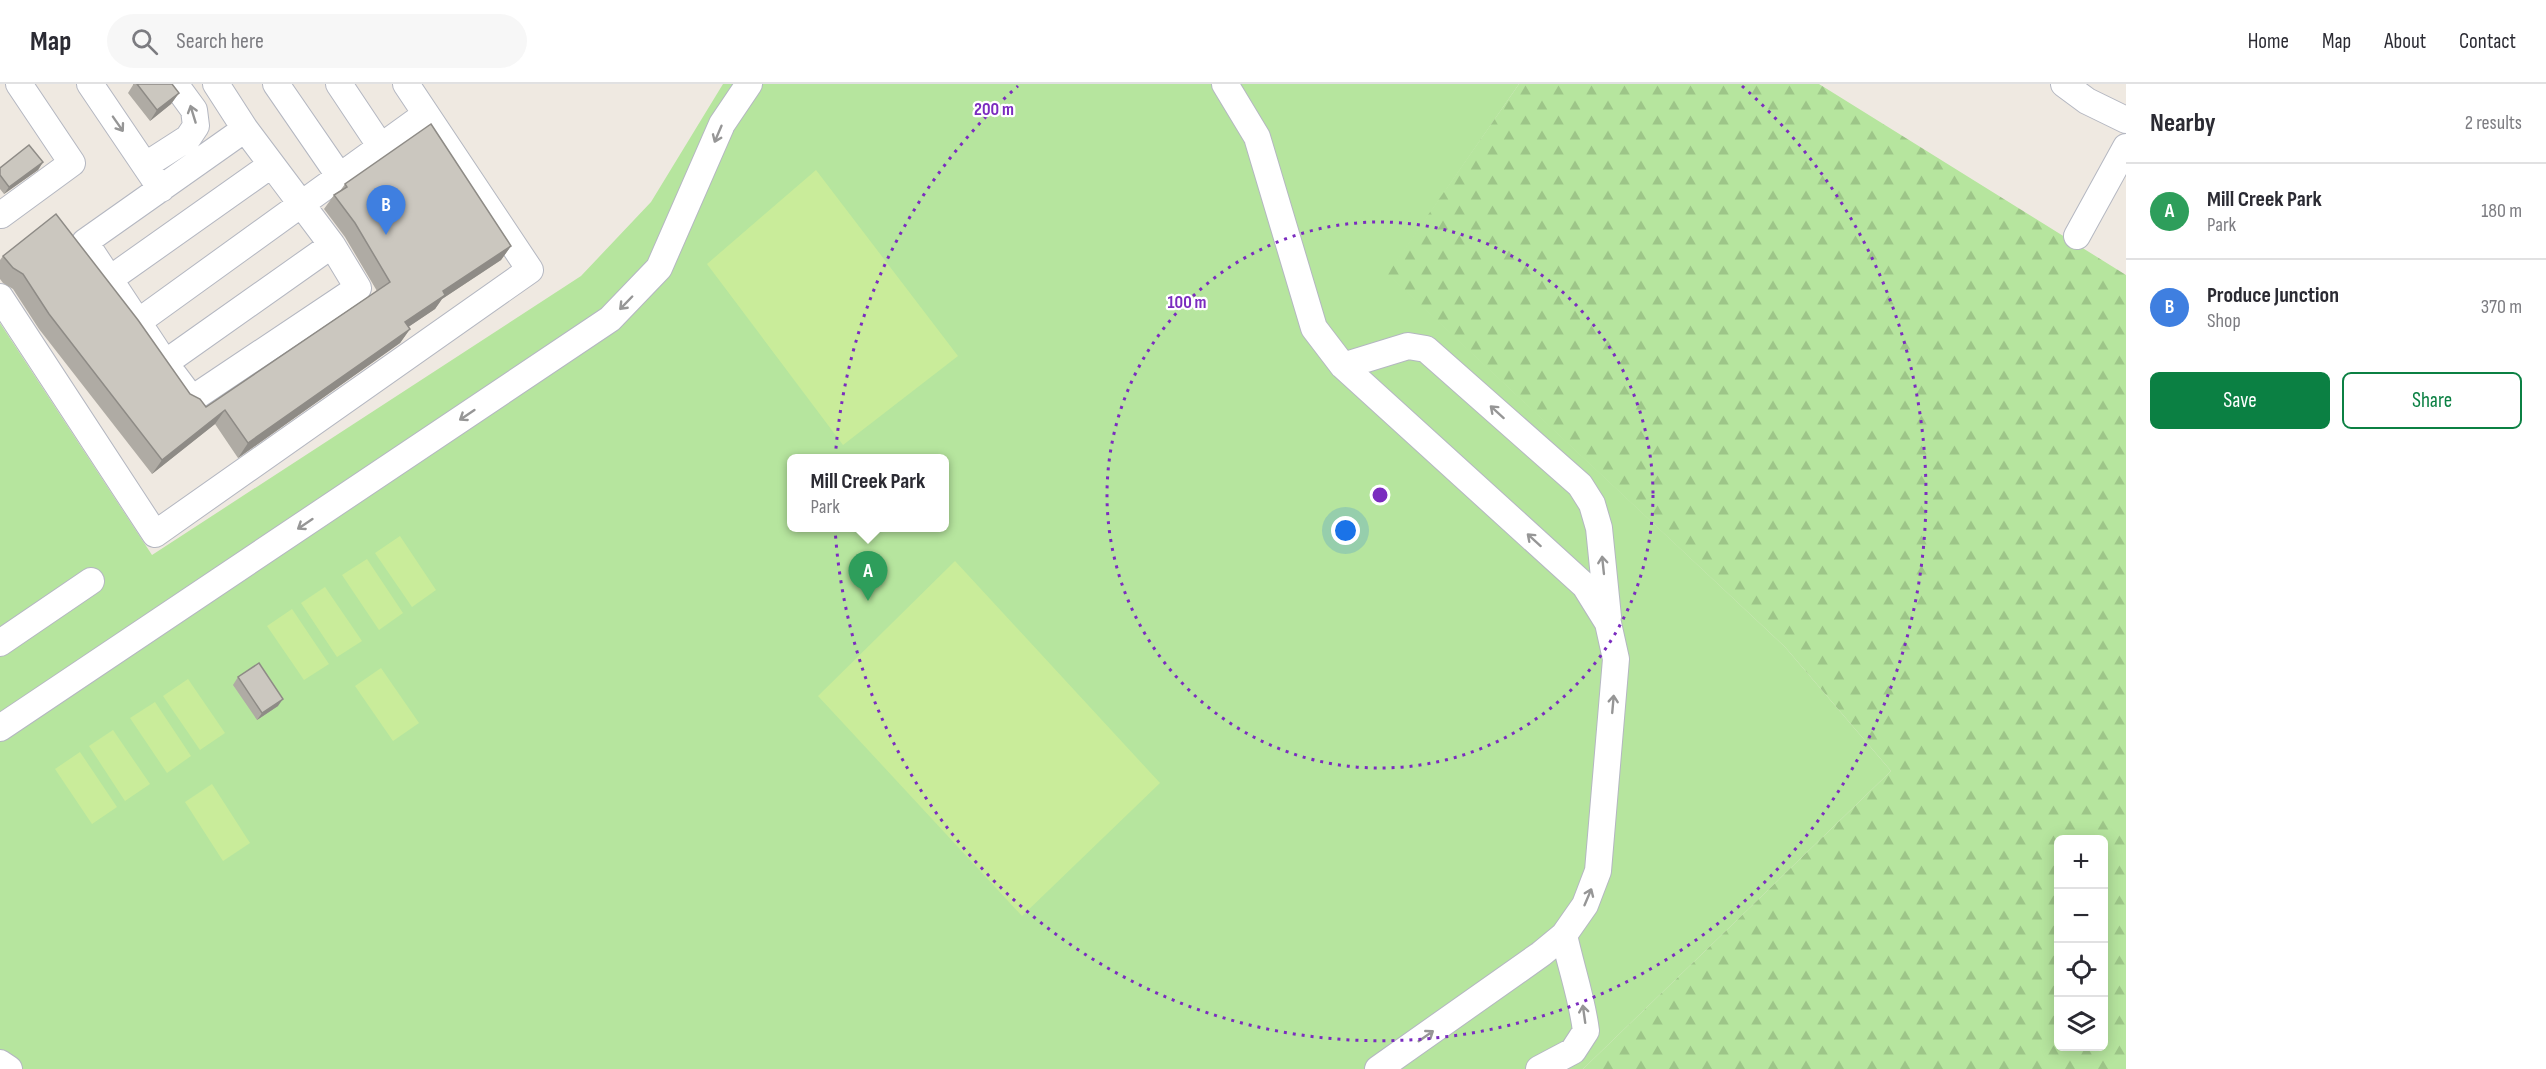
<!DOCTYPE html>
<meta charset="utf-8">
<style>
body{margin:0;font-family:"Sofia Sans Condensed",sans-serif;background:#f7f7f7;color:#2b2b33}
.controls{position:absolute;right:18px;bottom:18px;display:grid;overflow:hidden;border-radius:9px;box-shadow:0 3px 15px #0003}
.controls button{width:54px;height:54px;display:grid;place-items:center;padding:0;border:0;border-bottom:2px solid #e1e1e2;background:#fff;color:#2b2b33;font:30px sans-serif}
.you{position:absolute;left:1346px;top:447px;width:21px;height:21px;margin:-15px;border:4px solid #fff;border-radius:50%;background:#1a73e8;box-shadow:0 0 0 9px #1a73e833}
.badge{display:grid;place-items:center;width:39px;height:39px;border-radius:50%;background:#0b8043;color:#fff;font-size:20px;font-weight:700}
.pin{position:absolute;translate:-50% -50px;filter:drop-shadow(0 2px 3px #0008)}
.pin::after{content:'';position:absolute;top:32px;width:21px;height:18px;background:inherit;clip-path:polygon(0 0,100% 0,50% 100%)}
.popup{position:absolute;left:787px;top:370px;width:162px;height:78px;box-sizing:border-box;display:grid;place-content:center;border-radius:9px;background:#fff;filter:drop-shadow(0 2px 4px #0005);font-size:20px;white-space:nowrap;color:#7c7c81}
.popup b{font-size:22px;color:#2b2b33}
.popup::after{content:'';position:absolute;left:50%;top:100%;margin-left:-12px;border:12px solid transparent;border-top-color:#fff}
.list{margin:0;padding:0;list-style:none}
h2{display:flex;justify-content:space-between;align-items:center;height:78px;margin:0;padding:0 24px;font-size:26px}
h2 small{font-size:20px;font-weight:400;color:#7c7c81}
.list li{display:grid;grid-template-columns:39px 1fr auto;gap:18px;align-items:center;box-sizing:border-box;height:96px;padding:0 24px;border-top:2px solid #e1e1e2}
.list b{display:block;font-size:22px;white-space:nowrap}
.list p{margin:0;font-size:20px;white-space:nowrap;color:#7c7c81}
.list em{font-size:20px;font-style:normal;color:#7c7c81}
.actions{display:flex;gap:12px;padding:18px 24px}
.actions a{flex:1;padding:14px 0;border:2px solid #0b8043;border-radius:9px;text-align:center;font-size:21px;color:#0b8043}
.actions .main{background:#0b8043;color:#fff}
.icon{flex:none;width:33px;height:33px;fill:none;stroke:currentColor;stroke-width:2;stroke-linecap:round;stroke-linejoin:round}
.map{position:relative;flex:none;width:2126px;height:985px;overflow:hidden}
header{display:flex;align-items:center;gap:36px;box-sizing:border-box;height:84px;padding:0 30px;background:#fff;border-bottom:2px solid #e1e1e2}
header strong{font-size:28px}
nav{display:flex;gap:33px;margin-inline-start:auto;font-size:21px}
.search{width:420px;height:54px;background:#f7f7f7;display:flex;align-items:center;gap:15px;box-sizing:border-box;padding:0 21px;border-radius:33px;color:#7c7c81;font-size:22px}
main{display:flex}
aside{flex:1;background:#fff}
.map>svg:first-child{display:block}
.grass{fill:#b6e59e;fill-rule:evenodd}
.forest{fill:url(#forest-firs);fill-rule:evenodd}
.pitch{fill:#c9ec9a}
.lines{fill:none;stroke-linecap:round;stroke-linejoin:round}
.minor-casing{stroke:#b4b7c1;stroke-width:28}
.minor{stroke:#fff;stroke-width:26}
.wall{fill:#afaba4}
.shaded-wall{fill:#8e8b86}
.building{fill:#cbc7bf;stroke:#8e8b86;stroke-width:1.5}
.oneway{stroke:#969696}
.ring{fill:none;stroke:#7b2cbf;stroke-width:3;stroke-dasharray:3 6}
.centre{fill:#7b2cbf;stroke:#fff;stroke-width:3}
.ring-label{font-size:18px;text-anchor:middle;font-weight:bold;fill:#7b2cbf;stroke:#fff;stroke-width:4.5;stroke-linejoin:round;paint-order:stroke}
</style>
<header>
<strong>Map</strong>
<div class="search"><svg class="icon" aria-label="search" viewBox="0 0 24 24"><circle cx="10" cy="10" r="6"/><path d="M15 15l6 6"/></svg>Search here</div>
<nav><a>Home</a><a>Map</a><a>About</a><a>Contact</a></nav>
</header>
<main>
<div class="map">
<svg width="2126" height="985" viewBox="0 0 2126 985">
<defs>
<pattern id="forest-firs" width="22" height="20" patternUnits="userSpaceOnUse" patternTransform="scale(1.5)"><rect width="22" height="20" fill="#b6e59e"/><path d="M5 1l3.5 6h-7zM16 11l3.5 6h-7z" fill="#9dc588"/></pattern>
</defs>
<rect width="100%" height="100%" fill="#efe9e1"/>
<path class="grass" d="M723,0H1519L1388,190L1785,563L1891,687L1583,985H0V239L152,471L581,192L651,118ZM792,374H944V444H792Z"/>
<path class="forest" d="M1519,0H1819L2126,191V985H1583L1891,687L1785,563L1387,190ZM2058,756H2104V962H2058Z"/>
<path class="pitch" d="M816,86L958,272L843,361L707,180Z
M400,452L436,506L412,523L375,469Z
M367,475L403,529L379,546L342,491Z
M955,477L1160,699L1022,832L818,612Z
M325,503L362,557L337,573L301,519Z
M292,525L329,580L304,596L267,542Z
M381,584L419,639L393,657L355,602Z
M188,595L225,649L200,666L163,612Z
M155,618L191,672L167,689L130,634Z
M113,646L150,700L125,717L89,662Z
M80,668L117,723L92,740L55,685Z
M212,700L250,759L223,777L185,718Z"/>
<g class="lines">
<g class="minor-casing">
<path id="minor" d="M90,0L161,105
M216,0L245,45L332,161L165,279L85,158L245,45
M276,0L340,93
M339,0L381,63
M1225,0L1257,53L1314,244L1343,282L1585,502L1608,539L1616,575L1598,787L1585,821L1564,851L1541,870L1378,985
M2064,0L2087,17L2126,36
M146,81L188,54L196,42L194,26L175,0
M0,129L1,131L72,79L19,0
M2077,152L2126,63
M110,195L271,81
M0,213L155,450L530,186L406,0
M138,238L426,30
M1343,282L1408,262L1426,265L1580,401L1592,420L1599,444L1608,533
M174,291L192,315L358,204L332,161
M0,559L91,497
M0,644L610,235L659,184L722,40L749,0
M0,979L9,985
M1539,985L1573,967L1586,947C1582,914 1571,884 1564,851"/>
</g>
<use href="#minor" class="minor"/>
</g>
<path class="wall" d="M133,0H172L179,9L171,20L150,37L128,9L133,1Z
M43,78L38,86L4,110L0,105V84Z
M345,100L511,162L501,176L442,215L435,225L408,243L410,245L400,259L238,374L215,340L152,390L39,245L13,205L3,199L0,195V176L3,172L190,310L206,323L377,207L345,153L324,125L334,111L340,107Z
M238,593L278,622L257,636L233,601Z"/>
<path class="shaded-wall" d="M179,9L171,20L150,37L157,26Z
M43,78L38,86L4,110L9,103Z
M511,162L501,176L442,215L435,225L395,252L405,238L443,207Z
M410,245L400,259L238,374L248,359Z
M225,326L215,340L152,390L162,376Z
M283,615L278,622L257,636L262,629Z"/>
<path class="building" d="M137,0H172L179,9L157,26Z
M431,40L511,162L443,207L445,211L405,238L410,245L248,359L225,326L162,376L49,230L23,190L13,184L3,172L56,130L138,236L190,310L200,315L206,323L390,198L355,139L334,111L347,103L345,100Z
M29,61L43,78L9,103L0,91V84Z
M259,579L283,615L262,629L238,593Z"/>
<defs><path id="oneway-shaft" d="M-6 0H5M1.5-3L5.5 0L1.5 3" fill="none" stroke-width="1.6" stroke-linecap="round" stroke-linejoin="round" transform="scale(1.5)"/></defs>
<g class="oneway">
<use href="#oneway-shaft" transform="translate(193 30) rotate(-107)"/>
<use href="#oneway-shaft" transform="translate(118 40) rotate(55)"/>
<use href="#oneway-shaft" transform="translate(718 50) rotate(113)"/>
<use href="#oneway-shaft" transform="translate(626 219) rotate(134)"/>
<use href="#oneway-shaft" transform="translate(1497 328) rotate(-138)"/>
<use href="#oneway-shaft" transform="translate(467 331) rotate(146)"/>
<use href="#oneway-shaft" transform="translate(305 440) rotate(146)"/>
<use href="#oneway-shaft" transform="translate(1534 456) rotate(-138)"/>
<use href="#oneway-shaft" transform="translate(1603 481) rotate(-96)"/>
<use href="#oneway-shaft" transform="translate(1613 620) rotate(-85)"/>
<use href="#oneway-shaft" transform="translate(1588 813) rotate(-67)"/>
<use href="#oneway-shaft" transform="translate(1584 930) rotate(-98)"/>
<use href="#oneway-shaft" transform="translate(1426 952) rotate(-35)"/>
</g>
<g class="ring">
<circle cx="1380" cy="411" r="273"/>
<path d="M1742 2A546 546 0 1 1 1018 2"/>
</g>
<circle cx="1380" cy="411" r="9" class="centre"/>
<g class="ring-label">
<text x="994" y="31">200 m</text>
<text x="1187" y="224">100 m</text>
</g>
</svg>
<div class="controls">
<button>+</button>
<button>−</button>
<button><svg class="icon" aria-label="locate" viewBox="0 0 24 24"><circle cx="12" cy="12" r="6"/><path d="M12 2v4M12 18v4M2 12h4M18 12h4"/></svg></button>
<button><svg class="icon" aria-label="layers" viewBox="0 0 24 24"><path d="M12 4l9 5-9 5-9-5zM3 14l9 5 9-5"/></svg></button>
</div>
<div class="you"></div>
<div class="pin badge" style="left:868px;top:517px;background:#2e9e5b">A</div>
<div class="popup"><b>Mill Creek Park</b>Park</div>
<div class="pin badge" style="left:386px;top:151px;background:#3f7fe0">B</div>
</div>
<aside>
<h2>Nearby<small>2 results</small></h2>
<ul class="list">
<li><span class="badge" style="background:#2e9e5b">A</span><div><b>Mill Creek Park</b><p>Park</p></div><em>180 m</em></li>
<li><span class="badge" style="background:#3f7fe0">B</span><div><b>Produce Junction</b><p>Shop</p></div><em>370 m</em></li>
</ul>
<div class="actions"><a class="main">Save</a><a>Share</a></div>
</aside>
</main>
